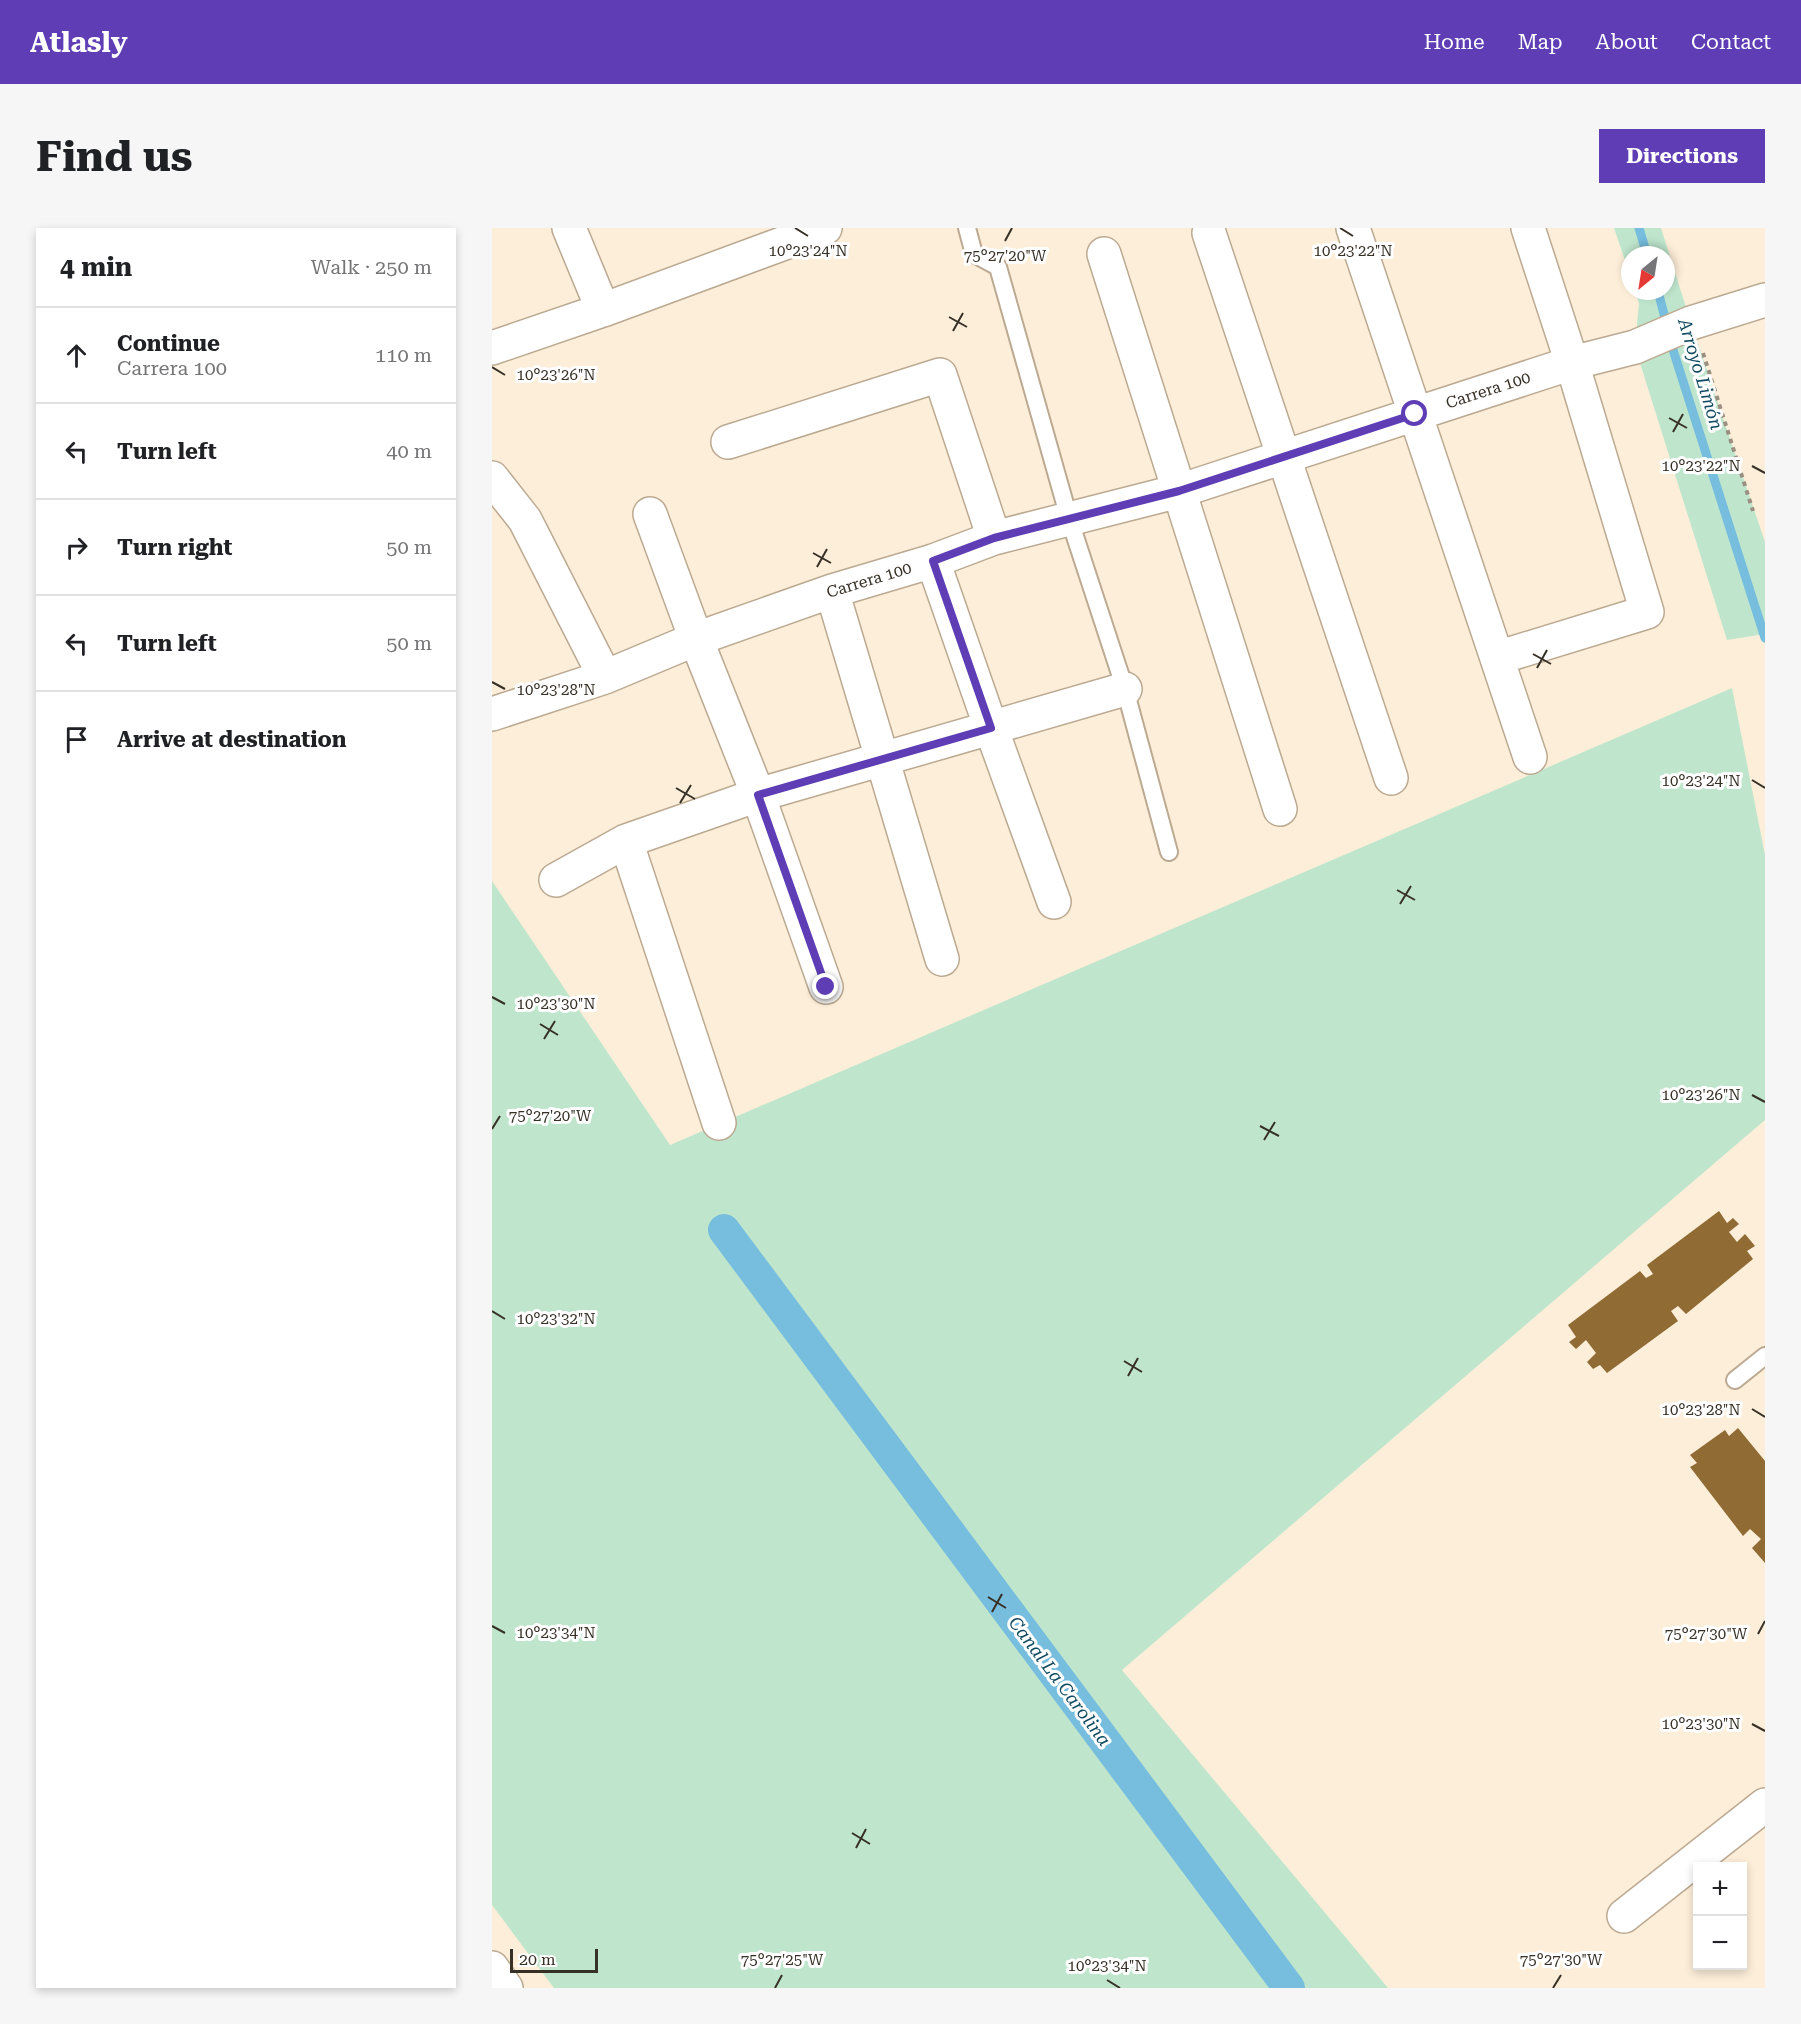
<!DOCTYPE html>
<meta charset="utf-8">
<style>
body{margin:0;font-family:"Roboto Serif",serif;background:#f6f6f6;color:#202124}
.controls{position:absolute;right:18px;bottom:18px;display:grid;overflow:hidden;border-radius:0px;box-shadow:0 3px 9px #0003}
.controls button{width:54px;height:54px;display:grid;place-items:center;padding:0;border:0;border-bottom:2px solid #e0e0e0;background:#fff;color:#202124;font:30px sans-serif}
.compass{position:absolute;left:1129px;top:18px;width:54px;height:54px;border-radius:50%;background:#fff;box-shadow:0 3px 9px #0003;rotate:210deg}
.scale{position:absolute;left:18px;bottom:15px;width:88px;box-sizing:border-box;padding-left:6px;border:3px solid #373026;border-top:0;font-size:16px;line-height:21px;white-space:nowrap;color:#373026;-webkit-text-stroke:4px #fefefe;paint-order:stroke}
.stop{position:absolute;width:18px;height:18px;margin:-14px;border:4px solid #5e3db5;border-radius:50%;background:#fff}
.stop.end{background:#5e3db5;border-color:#fff;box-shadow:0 2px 6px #0008}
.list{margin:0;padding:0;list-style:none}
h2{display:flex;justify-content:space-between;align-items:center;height:78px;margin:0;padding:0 24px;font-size:26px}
h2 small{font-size:20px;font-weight:400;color:#757577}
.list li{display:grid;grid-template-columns:39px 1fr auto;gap:18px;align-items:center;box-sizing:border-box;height:96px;padding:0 24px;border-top:2px solid #e0e0e0}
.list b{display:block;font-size:22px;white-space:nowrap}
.list p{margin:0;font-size:20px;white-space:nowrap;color:#757577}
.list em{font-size:20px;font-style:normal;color:#757577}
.icon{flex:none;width:33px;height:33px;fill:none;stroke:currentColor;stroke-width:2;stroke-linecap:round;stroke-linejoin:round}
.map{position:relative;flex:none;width:1273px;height:1760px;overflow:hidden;border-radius:0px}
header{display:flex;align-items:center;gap:36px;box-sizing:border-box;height:84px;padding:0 30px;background:#5e3db5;color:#fff}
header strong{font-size:28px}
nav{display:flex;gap:33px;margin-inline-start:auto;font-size:21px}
.intro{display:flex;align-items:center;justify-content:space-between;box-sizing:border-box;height:144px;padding:0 36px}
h1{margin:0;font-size:42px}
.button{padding:15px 27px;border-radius:0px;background:#5e3db5;color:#fff;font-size:21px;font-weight:700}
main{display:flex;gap:36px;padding:0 36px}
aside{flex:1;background:#fff;border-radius:0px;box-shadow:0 3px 9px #0003}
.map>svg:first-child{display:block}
.green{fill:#bfe6cd}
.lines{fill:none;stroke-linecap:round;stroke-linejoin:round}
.stream{stroke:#76bdde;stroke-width:9}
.canal{stroke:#76bdde;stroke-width:32}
.building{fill:#906b34}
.service-casing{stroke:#bca991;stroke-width:20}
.minor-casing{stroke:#bca991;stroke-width:36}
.path{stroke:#9a8f80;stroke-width:4;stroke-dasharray:4.5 4.5;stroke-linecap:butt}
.service{stroke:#fff;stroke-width:16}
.minor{stroke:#fff;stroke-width:33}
.route{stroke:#5e3db5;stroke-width:8}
.ticks{fill:none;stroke:#373026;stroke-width:2}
.labels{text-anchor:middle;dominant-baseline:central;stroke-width:6;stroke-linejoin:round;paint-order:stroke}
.street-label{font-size:16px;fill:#373026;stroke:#fefefe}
.water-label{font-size:18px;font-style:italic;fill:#104b62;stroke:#fefefe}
.ticks-label{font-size:15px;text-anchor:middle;fill:#373026;stroke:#fefefe;stroke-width:6;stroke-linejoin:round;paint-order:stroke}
</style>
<header>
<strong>Atlasly</strong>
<nav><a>Home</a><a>Map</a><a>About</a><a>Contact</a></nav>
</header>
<div class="intro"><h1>Find us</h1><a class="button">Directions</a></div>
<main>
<aside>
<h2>4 min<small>Walk · 250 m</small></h2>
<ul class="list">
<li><svg class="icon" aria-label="ahead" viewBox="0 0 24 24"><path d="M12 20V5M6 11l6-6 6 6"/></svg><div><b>Continue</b><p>Carrera 100</p></div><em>110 m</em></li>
<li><svg class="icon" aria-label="left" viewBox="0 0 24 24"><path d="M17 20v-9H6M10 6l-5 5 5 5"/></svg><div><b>Turn left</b></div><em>40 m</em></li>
<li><svg class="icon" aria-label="right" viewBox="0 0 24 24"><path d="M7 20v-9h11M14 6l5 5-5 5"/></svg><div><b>Turn right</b></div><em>50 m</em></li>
<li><svg class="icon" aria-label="left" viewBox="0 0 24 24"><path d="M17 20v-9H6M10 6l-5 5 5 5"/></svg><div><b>Turn left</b></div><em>50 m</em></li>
<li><svg class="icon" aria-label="arrive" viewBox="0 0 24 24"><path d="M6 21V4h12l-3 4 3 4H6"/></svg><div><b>Arrive at destination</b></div></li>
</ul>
</aside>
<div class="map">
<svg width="1273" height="1760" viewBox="0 0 1273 1760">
<rect width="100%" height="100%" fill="#fdeed9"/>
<path class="green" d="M1122,0H1169L1199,95L1273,314V406L1235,412L1143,119L1147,75L1143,63H1174V27H1138V47Z
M1240,460L1273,627V892L630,1442L896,1760H62L0,1677V653L178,917Z"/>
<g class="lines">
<path class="stream" d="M1147,0L1155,27
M1166,63L1182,125L1273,410"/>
<path class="canal" d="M232,1002L797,1760"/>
</g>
<path class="building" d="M1227,983L1235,995L1241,990L1247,996L1237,1004L1245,1014L1253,1006L1263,1018L1255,1023L1261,1031L1194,1086L1186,1078L1179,1083L1186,1093L1115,1145L1108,1137L1101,1141L1095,1134L1104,1125L1094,1112L1084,1121L1077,1114L1084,1109L1076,1097L1148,1043L1154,1050L1161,1046L1155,1037Z
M1246,1200L1273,1233V1335L1260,1320L1269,1311L1258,1301L1251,1308L1198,1239L1205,1235L1198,1227L1233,1202L1237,1208Z"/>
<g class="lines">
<g class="service-casing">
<path id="service" d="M475,0L482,26L506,39L577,290L633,461L677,624
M1243,1152L1273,1128"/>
</g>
<g class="minor-casing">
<path id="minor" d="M77,0L111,82
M861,0L1038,529
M717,5L899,550
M612,26L788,581
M0,120L111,82L333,0
M236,214L448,147L502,310
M0,250L33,292L113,449
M158,286L204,411L266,567L334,759
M441,333L499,500L562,674
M340,363L450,731
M1005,430L1155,384L1080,135L1036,0
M0,486L113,449L204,411L340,363L441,333L502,310L687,263L1080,135L1143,119L1199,95L1273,72
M134,613L227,895
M64,652L134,613L266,567L633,461
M1132,1688L1273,1577
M0,1740L14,1760"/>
</g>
<path class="path" d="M1211,125L1261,283"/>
<use href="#service" class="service"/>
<use href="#minor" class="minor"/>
</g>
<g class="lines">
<path class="route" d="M334,759L266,567L499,500L441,333L502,310L687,263L923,186"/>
</g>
<path class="ticks" d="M303,0L316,8M848,0L861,8M513,13L520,0M457,89L475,99M461,103L471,85M0,139L13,147M1177,190L1195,200M1181,204L1191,186M1260,238L1273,245M321,325L339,335M325,339L335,321M1041,426L1059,436M1045,440L1055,422M0,454L13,461M1260,552L1273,560M184,560L203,571M188,575L199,557M905,662L923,672M908,676L919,658M0,769L13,776M48,796L66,807M52,811L63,793M1260,867L1273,874M768,898L787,908M0,901L8,888M772,912L783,894M0,1083L13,1091M632,1133L650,1144M636,1148L646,1130M1260,1181L1273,1189M496,1369L514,1380M500,1384L510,1366M0,1398L13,1405M1266,1406L1273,1393M1260,1496L1273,1503M360,1605L378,1616M364,1620L374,1601M615,1752L628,1760M283,1760L290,1747M1061,1760L1069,1747"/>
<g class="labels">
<g class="street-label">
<text transform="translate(996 162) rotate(-18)">Carrera 100</text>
<text transform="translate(377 352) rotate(-17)">Carrera 100</text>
</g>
<g class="water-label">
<text transform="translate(1209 146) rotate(73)">Arroyo Limón</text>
<text transform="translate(568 1453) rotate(53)">Canal La Carolina</text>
</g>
</g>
<g class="ticks-label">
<text x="316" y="28">10°23'24"N</text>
<text x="861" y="28">10°23'22"N</text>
<text x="513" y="33">75°27'20"W</text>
<text x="64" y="152">10°23'26"N</text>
<text x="1209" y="243">10°23'22"N</text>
<text x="64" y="467">10°23'28"N</text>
<text x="1209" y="558">10°23'24"N</text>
<text x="64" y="781">10°23'30"N</text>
<text x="1209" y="872">10°23'26"N</text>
<text x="58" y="893">75°27'20"W</text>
<text x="64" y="1096">10°23'32"N</text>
<text x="1209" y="1187">10°23'28"N</text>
<text x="64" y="1410">10°23'34"N</text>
<text x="1214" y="1411">75°27'30"W</text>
<text x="1209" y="1501">10°23'30"N</text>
<text x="290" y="1737">75°27'25"W</text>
<text x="1069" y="1737">75°27'30"W</text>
<text x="615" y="1743">10°23'34"N</text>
</g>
</svg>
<div class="controls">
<button>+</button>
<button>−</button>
</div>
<svg class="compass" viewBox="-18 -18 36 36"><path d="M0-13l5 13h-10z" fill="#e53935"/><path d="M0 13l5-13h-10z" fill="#757577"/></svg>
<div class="scale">20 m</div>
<div class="stop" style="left:923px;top:186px"></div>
<div class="stop end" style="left:334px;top:759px"></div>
</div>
</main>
